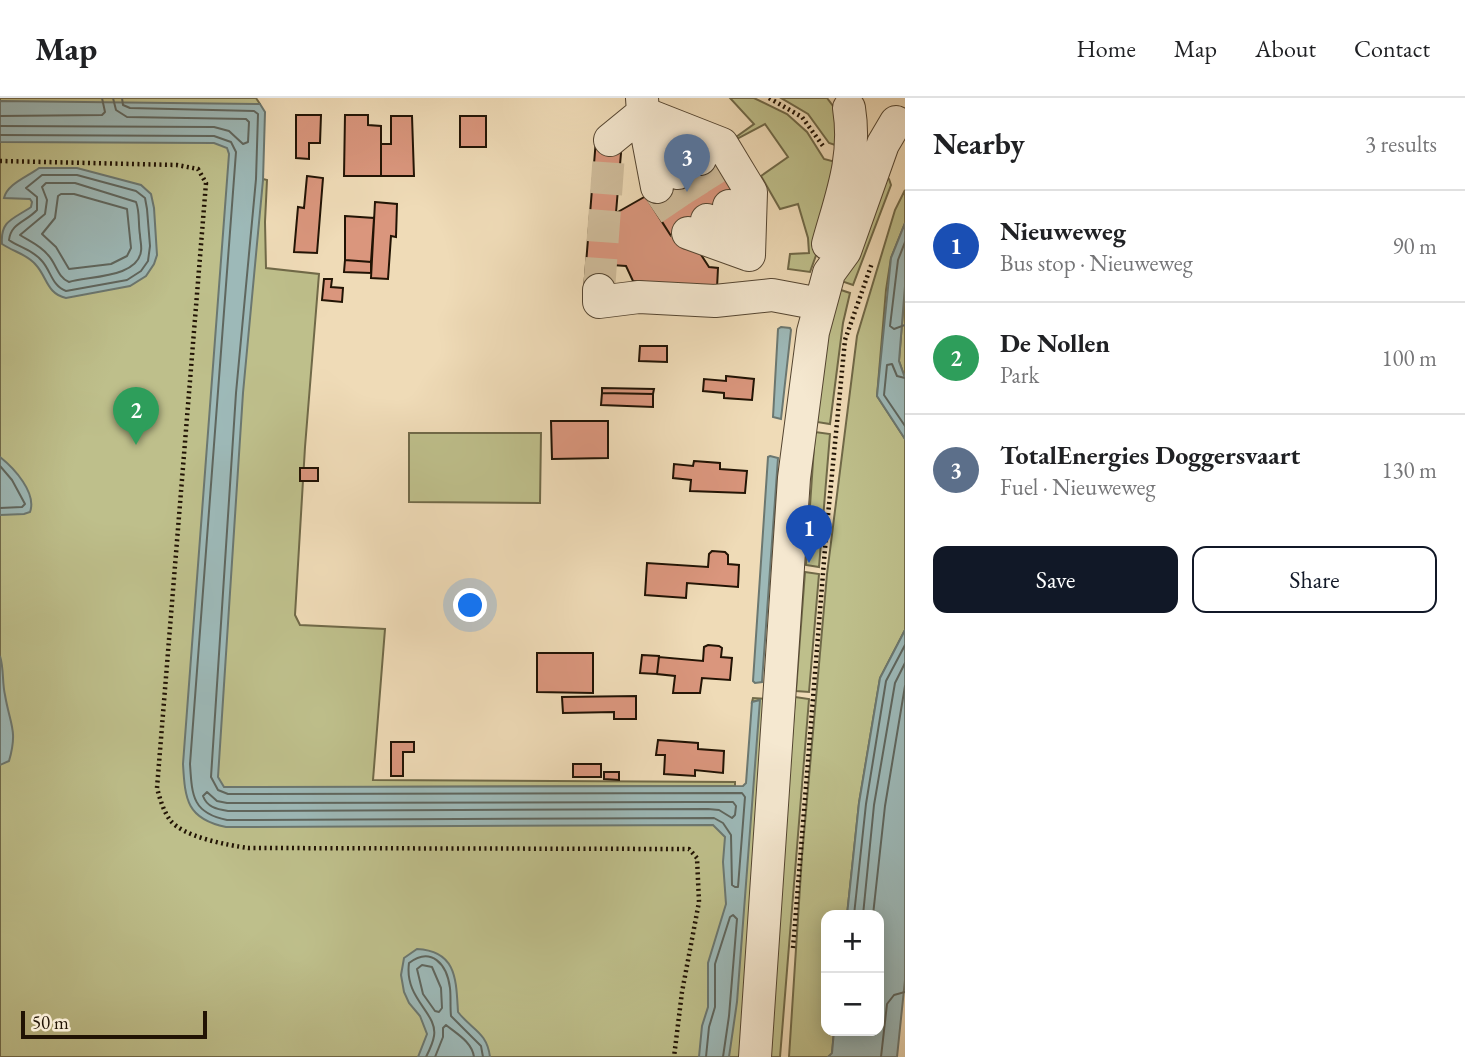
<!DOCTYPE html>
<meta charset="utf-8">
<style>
body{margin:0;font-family:"EB Garamond",serif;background:#f6f6f6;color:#202124}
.controls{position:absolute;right:21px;bottom:21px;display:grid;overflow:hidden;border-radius:14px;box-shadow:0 4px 18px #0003}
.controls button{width:63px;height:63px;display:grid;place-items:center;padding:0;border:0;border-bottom:2px solid #e0e0e0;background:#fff;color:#202124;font:35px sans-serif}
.scale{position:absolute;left:21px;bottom:18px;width:186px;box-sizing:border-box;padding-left:7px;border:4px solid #211304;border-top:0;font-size:19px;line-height:24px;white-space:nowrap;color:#211304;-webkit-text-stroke:5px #f5e8d0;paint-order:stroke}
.you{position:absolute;left:471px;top:508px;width:24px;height:24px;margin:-18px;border:5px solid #fff;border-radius:50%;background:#1a73e8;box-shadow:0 0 0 10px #1a73e833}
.badge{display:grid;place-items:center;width:46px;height:46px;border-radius:50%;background:#111827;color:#fff;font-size:23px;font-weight:700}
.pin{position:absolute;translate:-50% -58px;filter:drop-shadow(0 2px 4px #0008)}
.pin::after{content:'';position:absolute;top:37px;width:24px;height:21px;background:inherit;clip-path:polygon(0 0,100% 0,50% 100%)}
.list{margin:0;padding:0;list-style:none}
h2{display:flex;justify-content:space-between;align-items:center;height:91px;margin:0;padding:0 28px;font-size:30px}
h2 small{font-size:23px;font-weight:400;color:#757577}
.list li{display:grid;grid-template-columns:46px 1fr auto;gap:21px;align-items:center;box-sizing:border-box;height:112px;padding:0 28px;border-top:2px solid #e0e0e0}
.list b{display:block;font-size:26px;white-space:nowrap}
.list p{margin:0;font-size:23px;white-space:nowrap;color:#757577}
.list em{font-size:23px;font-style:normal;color:#757577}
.actions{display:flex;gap:14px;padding:21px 28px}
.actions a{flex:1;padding:16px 0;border:2px solid #111827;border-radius:14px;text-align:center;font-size:24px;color:#111827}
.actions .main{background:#111827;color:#fff}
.map{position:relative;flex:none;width:905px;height:959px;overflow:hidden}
header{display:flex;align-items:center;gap:42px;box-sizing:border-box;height:98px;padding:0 35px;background:#fff;border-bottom:2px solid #e0e0e0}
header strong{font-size:33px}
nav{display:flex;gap:38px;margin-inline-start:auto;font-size:24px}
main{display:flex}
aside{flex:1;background:#fff}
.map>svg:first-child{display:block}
.green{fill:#bebf8b;stroke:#706948;stroke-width:2}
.water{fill:#9db9b8;stroke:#6b7770;stroke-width:2}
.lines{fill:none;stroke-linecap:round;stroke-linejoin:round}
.shore{stroke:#5f665e;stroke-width:2}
.building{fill:#da967d;stroke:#211304;stroke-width:2}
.minor-tunnel{stroke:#d0bd9c;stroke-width:32;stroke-dasharray:32 16;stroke-linecap:butt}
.minor-casing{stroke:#544531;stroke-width:34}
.path{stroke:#211304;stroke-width:4.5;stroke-dasharray:2 3.5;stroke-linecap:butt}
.minor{stroke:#f5e8d0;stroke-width:32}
</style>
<header>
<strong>Map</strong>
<nav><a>Home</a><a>Map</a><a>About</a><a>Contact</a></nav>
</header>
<main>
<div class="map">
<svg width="905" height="959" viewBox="0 0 905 959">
<rect width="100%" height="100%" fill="#efdbb7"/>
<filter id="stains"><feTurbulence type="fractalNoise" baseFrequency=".00286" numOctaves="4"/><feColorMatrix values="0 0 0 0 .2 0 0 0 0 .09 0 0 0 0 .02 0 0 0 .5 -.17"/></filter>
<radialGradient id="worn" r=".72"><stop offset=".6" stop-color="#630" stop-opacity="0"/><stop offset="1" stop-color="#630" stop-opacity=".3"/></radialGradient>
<path class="green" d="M0,0H256L260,6L263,81L267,82L265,124L266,170L319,176L305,349L295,517L300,527L385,531L373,682L735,684V688L368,689L752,694L759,602L752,604L753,600L767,601L744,959H0Z
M730,0H754L787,16L807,34L824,61L843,66L823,138L810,174L788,171L790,156L809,155L808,140L798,106L780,111L761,78L788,59L765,26L737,41L736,39L754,26Z
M781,0H827L836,12L844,50L829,45L808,16Z
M882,76L889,81L891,87L853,187L841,183Z
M905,92V125L891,160L886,192L877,298L905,341V532L880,580L859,705L847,817H826V933H834L832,956L828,959H789L802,758L827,476L857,238L895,112Z
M905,188V280L899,263Z
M838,191L850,195L843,225L830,326L817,324L822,264Z
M815,334L830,336L819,469L806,467Z
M409,335H541L540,405L409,404Z
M805,474L819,476L809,594L796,593Z
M795,599L809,601L780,959H768Z"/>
<path class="water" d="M0,3L260,6L265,14L263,82L243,295L218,679L224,689L743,688L746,685L752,604L760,602L737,904L729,959H699L702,928L708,909V865L726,806L723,764L725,739L713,727L226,729C187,721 185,702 183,666L229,56L227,50L214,45L0,44Z
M39,70H77L141,87L151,96L154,110L157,157L154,166L146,178L130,188L66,200C47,196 47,179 36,167C27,156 14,154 2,146C0,122 14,121 31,109L32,104L30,101L4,100C7,86 27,79 39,70Z
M905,125V188L899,263L905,280V341L877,298L891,160Z
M781,229L790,230L791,232L781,321L773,319L778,231Z
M770,358L778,360L762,584L755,585L753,583L768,359Z
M0,359C14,370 37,395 30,414L24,416L0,417Z
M905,532V882L897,959H828L832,955L834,933H879V817H847L859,705L880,580Z
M0,558C4,571 2,584 5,597C10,627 18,632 9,663L0,667Z
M417,851C457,853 456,882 458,914C472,932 487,934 490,959H418L427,936L420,918L409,905L404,894L401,877L404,860Z"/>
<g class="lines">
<path class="shore" d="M0,18L102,17L105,14L102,0
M0,28L214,29L229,33L243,46L248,44L249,24L246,21L127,19L116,12L113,0
M0,37L214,38L231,44L236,54L190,666C192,697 192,715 227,722L714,720L723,725L731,737L732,787L735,789H738L745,699L742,695L228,696L218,692L211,679L236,295L256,81L258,16L254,13L130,10L123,7L122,0
M42,77H77L136,93L145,100L147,111L150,148L148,163L141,173L127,182L66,193C52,188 51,173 42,163C32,151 20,150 9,142C11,125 26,124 37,112V99L26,90Z
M46,85H75L136,104C140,114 138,125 140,137C140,142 142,148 141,153C138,180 88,178 69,184C58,180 56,165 48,157C40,147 29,143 20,137L45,116L47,102L42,89Z
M61,96H74L127,111L131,150L127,158L111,166L69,171L56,149L42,136L55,120L58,98Z
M905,144L898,162L890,228L894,231L905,227
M905,280L897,278L892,266L887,267L884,297L905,328
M0,368L12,382L25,406L22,409L0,410
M207,694L217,703L227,705L694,704H733L736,708L735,717L732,720L719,712L708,711L228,713C216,711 207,709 203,698Z
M854,817L866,706L886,583L905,547
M863,817L874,707L895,585L905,565
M873,817L885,708L905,588
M422,867L432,869L441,890L442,910L439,914L435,913L423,896L417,871Z
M426,959C429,953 433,945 434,938C438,915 404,901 409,865C431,848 447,866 450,890C451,899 450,908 451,918L481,948L483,959
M435,959L443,939V930L446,927C457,936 472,944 474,959
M706,959L709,929L715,909V866L730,819L733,817L737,821L729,918L723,959
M881,959L887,906L894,897L905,894"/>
</g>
<path class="building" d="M296,17H321L320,45H309V61L296,60Z
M345,17H368V27L381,28V78H344Z
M391,18H412L414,78H381V46H391Z
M460,18H486V49H460Z
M596,41L622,43L616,115L646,98L671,138L675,139L683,150L698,152L709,169L718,170L717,190L633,183L626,168L612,167L610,193L584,191Z
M726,44L754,92L675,139L671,138L644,96Z
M307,78L323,80L317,155L294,154L298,109L304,110Z
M375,104L397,106L396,139L391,138L388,181L371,180Z
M345,118L374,120L371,164L345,162Z
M345,162L371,164V175L344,174Z
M324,181H332L331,189L343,190L342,204L322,202Z
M640,248H667V264L639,263Z
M726,278L754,281L752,302L724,300V295L703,293L704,281L726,283Z
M602,290L654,291L653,296L602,295Z
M602,295L653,296V309L601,307Z
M551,323H608V360L552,361Z
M694,363L720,365V371L747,373L745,395L690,393L691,382L673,380L674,366L693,368Z
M300,370H318V383H300Z
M712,453L725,454L728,457V466L739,467L738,489L687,485L686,500L645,497L647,465L708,469L709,456Z
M708,547L719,548L722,550L721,559L732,560L730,582L702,580L700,595H673L675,578L657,576L659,559L703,563L704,549Z
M537,555H593V595L537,594Z
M642,557L659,558L657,576L640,575Z
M636,598V621H614V614L563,615L562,599Z
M658,642L698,645V651L724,653L723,675L695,672V678L664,676L665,657H656Z
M391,644H414V654H403V678H391Z
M573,666H601V679H573Z
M604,674H619V682L604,681Z"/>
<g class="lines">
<path class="minor-tunnel" d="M700,61L729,108
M678,75L707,122
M657,89L688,135
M599,192L610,42"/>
<g class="minor-casing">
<path id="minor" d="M610,42L643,15L642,0
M700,61L643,15L722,46L751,94L749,157L729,108
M657,89L643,15L678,75
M688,135L749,157L707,122
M828,146C841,99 857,60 849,10
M599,192V204L639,199L715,203L772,197L820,206
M755,959L794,380L813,234L829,175L845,153L883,46L896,24"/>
</g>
<path class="path" d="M769,0L802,19L823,48
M0,63L177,67L198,71L206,85L157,690C160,701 163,712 170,722C183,739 227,747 248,750L689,751L697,760L699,804L682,894L674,959
M793,850L826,438L845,242L872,165"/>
<use href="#minor" class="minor"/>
</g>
<rect width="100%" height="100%" filter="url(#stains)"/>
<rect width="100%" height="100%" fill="url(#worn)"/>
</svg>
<div class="controls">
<button>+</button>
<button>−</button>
</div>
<div class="scale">50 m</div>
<div class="you"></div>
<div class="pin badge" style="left:809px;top:465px;background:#1a4fb4">1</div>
<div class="pin badge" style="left:136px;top:347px;background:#2e9e5b">2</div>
<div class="pin badge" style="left:687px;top:94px;background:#5c6f8a">3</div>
</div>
<aside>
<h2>Nearby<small>3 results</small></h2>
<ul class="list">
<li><span class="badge" style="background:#1a4fb4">1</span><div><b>Nieuweweg</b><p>Bus stop · Nieuweweg</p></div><em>90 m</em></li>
<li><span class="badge" style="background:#2e9e5b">2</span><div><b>De Nollen</b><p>Park</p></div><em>100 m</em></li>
<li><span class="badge" style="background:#5c6f8a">3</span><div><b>TotalEnergies Doggersvaart</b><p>Fuel · Nieuweweg</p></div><em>130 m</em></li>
</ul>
<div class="actions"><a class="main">Save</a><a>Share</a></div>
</aside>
</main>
